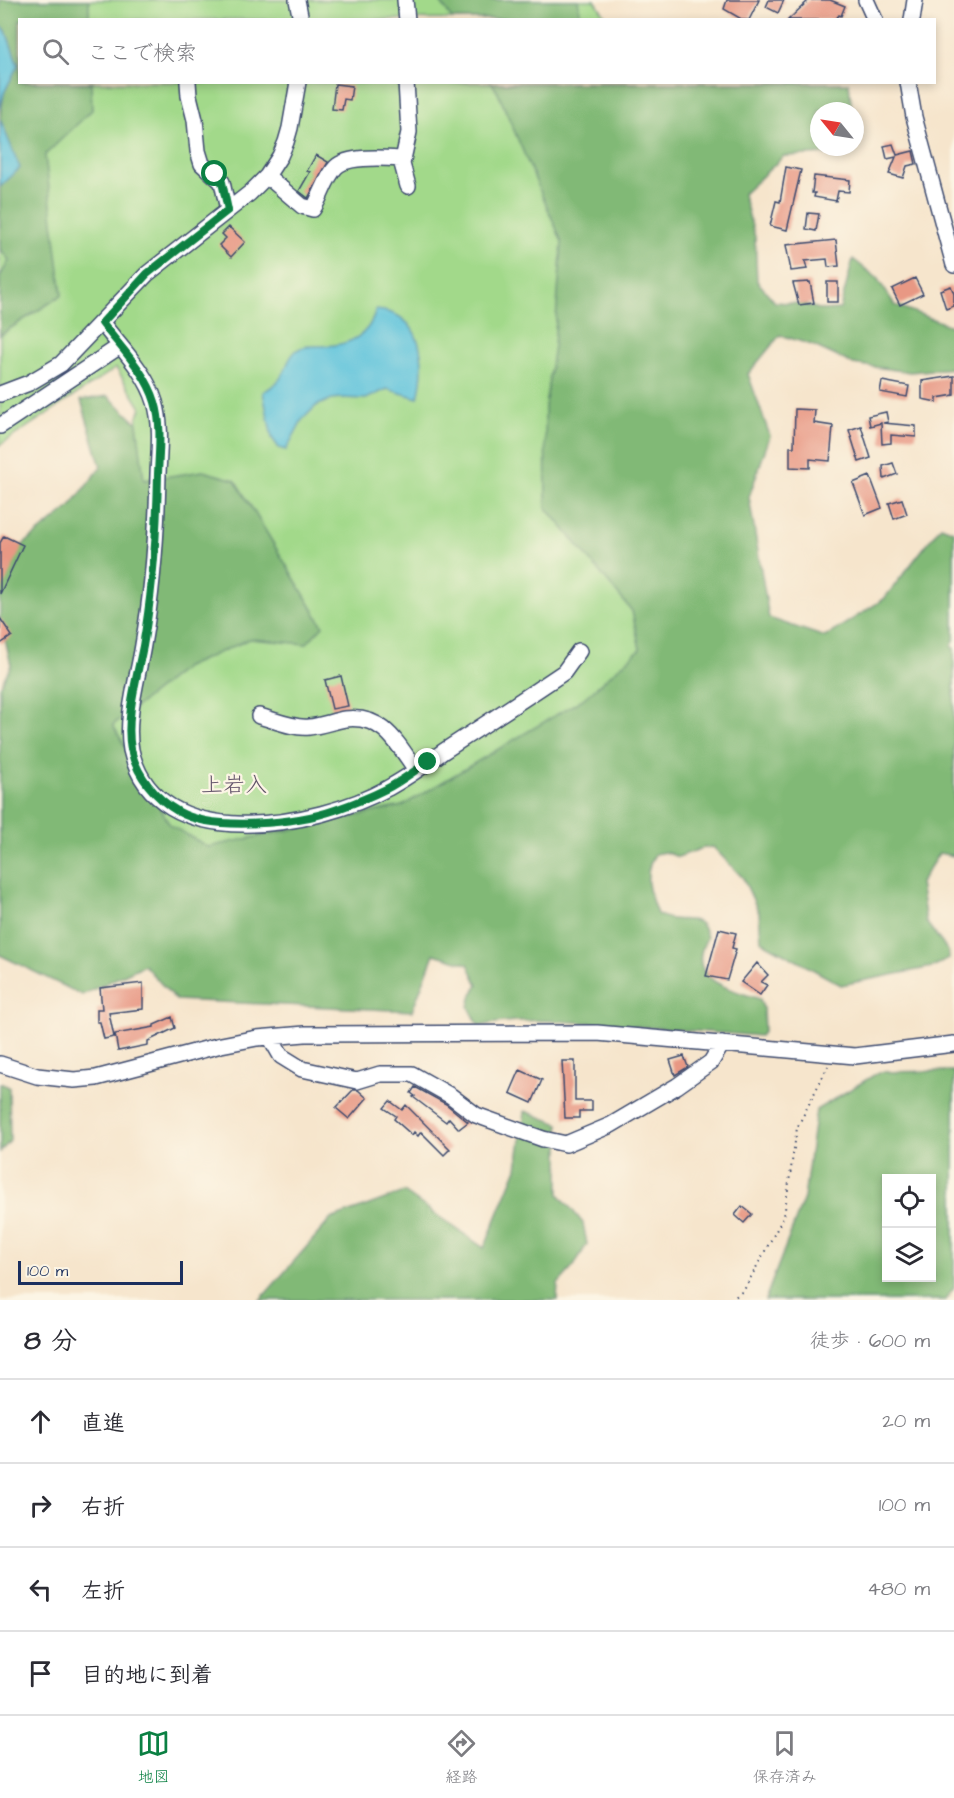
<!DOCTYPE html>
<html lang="ja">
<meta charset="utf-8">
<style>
body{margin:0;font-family:"Architects Daughter","Klee One",sans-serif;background:#f2f2f3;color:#2b2b33}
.controls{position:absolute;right:18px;bottom:18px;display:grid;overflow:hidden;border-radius:0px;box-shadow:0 3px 9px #0003}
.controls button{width:54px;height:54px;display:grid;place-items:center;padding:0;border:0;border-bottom:2px solid #e1e1e2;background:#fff;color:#2b2b33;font:30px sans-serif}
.compass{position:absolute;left:810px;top:102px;width:54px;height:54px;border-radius:50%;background:#fff;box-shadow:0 3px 9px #0003;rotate:300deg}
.scale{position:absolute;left:18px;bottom:15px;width:165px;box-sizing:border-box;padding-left:6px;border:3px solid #1b2f5e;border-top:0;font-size:16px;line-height:21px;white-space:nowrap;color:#1b2f5e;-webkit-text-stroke:4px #fcf5e5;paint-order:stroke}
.stop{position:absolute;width:18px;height:18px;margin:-14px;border:4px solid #0b8043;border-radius:50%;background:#fff}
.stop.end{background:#0b8043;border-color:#fff;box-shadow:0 2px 6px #0008}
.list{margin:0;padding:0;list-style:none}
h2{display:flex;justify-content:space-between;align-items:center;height:78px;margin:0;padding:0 24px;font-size:26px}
h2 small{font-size:20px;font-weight:400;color:#7c7c81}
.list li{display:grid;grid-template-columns:39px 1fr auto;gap:18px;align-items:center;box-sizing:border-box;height:84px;padding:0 24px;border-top:2px solid #e1e1e2}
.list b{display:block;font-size:22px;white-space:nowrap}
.list em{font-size:20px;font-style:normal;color:#7c7c81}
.icon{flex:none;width:33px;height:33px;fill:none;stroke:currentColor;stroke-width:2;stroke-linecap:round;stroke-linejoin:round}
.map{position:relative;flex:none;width:954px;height:1300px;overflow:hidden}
.search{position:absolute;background:#fff;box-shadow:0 3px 9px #0003;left:18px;right:18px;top:18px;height:66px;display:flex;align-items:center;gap:15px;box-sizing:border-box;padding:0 21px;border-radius:0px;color:#7c7c81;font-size:22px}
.sheet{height:414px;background:#fff}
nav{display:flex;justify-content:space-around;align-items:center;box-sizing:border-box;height:84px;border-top:2px solid #e1e1e2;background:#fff;font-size:16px;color:#7c7c81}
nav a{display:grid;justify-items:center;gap:3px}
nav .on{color:#0b8043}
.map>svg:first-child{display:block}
.green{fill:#a2d98a;stroke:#5e8474;stroke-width:1.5}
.forest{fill:#81b976;stroke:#4e746a;stroke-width:1.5;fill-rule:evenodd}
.water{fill:#5dc3db;stroke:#3c799c;stroke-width:1.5}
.building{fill:#e89884}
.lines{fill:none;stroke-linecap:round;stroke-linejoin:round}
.minor-casing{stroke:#3c4a6e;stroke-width:18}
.path{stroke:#3c4a6e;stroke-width:2;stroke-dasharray:1.5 4.5;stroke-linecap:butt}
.minor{stroke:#fff;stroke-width:15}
.route{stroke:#0b8043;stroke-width:8}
.labels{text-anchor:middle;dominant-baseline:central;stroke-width:4.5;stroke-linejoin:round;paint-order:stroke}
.neighbourhood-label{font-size:22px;fill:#63546b;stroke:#fcf5e5}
</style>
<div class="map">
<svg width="954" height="1300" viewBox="0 0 954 1300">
<rect width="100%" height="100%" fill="#fcf5e5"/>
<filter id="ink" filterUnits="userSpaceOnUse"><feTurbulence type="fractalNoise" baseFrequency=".0167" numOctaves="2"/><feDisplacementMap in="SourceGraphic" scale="12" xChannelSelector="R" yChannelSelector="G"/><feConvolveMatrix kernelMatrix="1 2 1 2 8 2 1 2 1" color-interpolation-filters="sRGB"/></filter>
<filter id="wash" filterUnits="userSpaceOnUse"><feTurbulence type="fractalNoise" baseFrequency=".008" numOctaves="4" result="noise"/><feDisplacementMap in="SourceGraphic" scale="24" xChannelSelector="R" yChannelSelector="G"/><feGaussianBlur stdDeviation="1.35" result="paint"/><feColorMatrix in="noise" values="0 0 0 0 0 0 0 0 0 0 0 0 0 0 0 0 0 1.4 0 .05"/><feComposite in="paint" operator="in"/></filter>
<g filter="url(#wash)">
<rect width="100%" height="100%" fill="#f6e5cc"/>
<path class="green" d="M0,0H595L607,19L20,20V82L637,83L690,679L110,949L104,511L141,408L116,368L0,445Z"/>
<path class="forest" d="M0,0H89V19L20,20V82L91,83L92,110L45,155L62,295L0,335V277L9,260L0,249V187L19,168L0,119L4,93L18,65L6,31L0,25Z
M439,0H578L581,18L658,19H452Z
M492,83H849L852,111H819V147H852L851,153L784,156L743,194L755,237L757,281L775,302L803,304L822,310L840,309L853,259L877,278L895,305L954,327V368L910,372L853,364L812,345L780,335L748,374L770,436L749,497L769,618L825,637L884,599L941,526L954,531V640L951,646L954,649V856L939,853L920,883L926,922L948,951L949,959L932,967L841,985L761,941L759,913L743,878L713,847L703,848L678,857L665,852L655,854C642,875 649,893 657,914C662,916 667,919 672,919C691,922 702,914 707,938C683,980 730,989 760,999L763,1008L764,1031L760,1036C708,1032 656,1028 603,1024C562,1021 520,1017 479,1026L469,1007L472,994L478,985L468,964L434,954L412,1011L176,1000L144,965L82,995L0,955V687L11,665L0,618V563L69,508L101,467L81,400L108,396L137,423L144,480L203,471L235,480L323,626L306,644L250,639L186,667L113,725L170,825L208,847L402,806L583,699L640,649L632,611L546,507L545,407L554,345L562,242L498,93Z
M954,1071V1288L945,1300H765L804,1198L816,1110L879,1072ZM886,1178H932V1278H886Z
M0,1083L9,1087L10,1141L0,1152Z
M525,1111L559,1124V1194L583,1223L587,1244L574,1266L558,1284L557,1300H260L331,1219L404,1192L484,1248L517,1168Z"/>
<path class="water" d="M0,25L6,31L18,65L4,93L0,109Z
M0,119L20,168L0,187Z
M376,310C423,313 427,361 418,398L387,389L366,399L341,398L332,399L316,406L302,420L286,450L279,448L272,438L263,392C268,389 274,386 278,381C287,373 286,358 297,350C304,345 315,346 324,346C350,345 369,336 376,310Z"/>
<g id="blocks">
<path class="building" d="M727,0H759L749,20H743L724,9Z
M769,0H784L778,13L766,7Z
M809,0H830L845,6L841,16L839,15L835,20H788Z
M335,84L352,86L350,100L344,99L342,110L332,109Z
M893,144L897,155L913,151L916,164L907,166L903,178L889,174L896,157L887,159L884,146Z
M316,155L328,162L308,198L299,191L310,172L307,171Z
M786,167L801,170L787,230L770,226L776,201L780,202Z
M814,176L850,180L849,192L838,191L836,201L814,197L815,193H812Z
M808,213L819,214L816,231L806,229Z
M229,227L245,242L231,257L219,245L226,238L222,234Z
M836,240L839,266L828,267L827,259L805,261L807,269L791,271L786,245Z
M915,278L923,294L900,305L892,289Z
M810,282L814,303L799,305L793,283Z
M827,282H838V302H827Z
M951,286L954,294V306L946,309L940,290Z
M954,376V395L937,398V402L922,399V381Z
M882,381L909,386L907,397L880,392Z
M795,409L815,410L814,423L833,426L830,461L810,459V468L790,467V447H794Z
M886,412L888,422L883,423L916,426V437L891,435V443L882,444L881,423L870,426L868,416Z
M861,426L871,458L859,462L849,430Z
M893,463L897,474L884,479L883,466Z
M870,476L882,508L865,515L853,483Z
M902,499L907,514L894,519L889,503Z
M4,536L23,545L0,594V543Z
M0,618L12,636L0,644Z
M341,676L348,706L332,709L325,680Z
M719,929L736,933L732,948L736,949L727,980L706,976Z
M757,963L768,975L761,982L767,985L760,995L741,982Z
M143,983V1009L109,1013L114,1037L104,1039L100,1022H97V1009H102L100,988Z
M172,1017L175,1028L148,1041V1045L118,1051L115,1034L154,1027V1025Z
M684,1056L688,1067L675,1075L670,1060Z
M562,1061H575V1101H592V1111H579V1118H565Z
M520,1070L542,1080L532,1103L510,1093Z
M415,1087L446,1104L468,1122L459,1129L449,1118L446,1122L413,1097L415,1096L411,1093Z
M353,1090H358L367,1098L349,1119L336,1108Z
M390,1101L402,1110L406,1105L450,1149L444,1155L421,1132L418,1136L414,1132L412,1135L394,1119L396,1116L384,1108Z
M742,1206L752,1214L744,1223L735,1215Z"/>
</g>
</g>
<g filter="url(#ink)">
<use href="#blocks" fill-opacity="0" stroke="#3c4a6e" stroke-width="1.5"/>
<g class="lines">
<g class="minor-casing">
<path id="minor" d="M297,0L301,20
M405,0L407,20
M866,0L875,20
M912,20L915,0
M188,82L189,96L195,120L198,151L202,164L222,182L228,210
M406,82L409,132L402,164L408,186
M908,82L914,117L954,265
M267,176L302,206L313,209C321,197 326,177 336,167C348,155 386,158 402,159
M102,323C120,347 146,372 155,402C162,425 159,450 158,474C157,531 153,588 143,645C138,677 125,718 131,750C155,858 318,827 388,788C407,778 426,764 444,751C484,725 524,699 564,672L579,651
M0,394L29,383L61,364L147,274L250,193L267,176L280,156L286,142L290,128L298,82
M0,426L120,346
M259,716C274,720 294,729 309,727C321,726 333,721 345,719C383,714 397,743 416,770
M270,1037L281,1056L302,1069L357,1081L380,1074H412L451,1096L476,1115L543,1139L566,1144L611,1125L677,1086L711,1062L722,1044
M0,1064L37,1076L74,1080L96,1078L221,1045L257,1038L305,1034L597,1033L855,1056L954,1044"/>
</g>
<path class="path" d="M731,1300L744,1290L784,1216L797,1128L828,1066"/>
<use href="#minor" class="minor"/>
</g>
</g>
<g class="lines" filter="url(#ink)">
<path class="route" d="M215,174L222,182L228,210L147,274L102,323C120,347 146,372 155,402C162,425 159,450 158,474C157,531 153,589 143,646C137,677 125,718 131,749C136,775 156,799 179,812C215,832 298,823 335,810C352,804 370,797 386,789C400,782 414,771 428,762"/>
</g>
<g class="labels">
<g class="neighbourhood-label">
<text x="234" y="785">上岩入</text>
</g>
</g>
</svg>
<div class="controls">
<button><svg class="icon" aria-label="locate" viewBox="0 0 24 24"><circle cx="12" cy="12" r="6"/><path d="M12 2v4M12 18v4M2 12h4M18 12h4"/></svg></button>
<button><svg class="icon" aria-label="layers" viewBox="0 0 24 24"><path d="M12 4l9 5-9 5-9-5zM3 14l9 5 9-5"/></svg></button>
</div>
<svg class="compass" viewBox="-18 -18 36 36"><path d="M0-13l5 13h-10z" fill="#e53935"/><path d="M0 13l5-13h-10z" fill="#7c7c81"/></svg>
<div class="scale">100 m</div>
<div class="stop" style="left:215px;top:174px"></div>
<div class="stop end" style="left:428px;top:762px"></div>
<div class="search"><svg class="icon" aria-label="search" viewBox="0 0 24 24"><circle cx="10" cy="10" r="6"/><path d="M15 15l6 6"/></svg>ここで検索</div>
</div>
<section class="sheet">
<h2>8 分<small>徒歩 · 600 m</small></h2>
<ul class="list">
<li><svg class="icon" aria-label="ahead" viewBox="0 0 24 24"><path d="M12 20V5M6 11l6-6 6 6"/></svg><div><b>直進</b></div><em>20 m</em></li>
<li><svg class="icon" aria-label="right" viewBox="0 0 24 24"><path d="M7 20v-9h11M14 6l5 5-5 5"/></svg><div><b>右折</b></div><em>100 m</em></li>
<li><svg class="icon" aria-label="left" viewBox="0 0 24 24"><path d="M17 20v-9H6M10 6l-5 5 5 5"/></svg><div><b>左折</b></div><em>480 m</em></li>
<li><svg class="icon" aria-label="arrive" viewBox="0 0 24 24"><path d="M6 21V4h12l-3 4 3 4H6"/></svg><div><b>目的地に到着</b></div></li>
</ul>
</section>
<nav>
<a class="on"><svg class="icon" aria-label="map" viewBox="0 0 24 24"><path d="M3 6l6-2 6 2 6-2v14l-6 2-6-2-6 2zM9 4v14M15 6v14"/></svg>地図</a>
<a><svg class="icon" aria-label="directions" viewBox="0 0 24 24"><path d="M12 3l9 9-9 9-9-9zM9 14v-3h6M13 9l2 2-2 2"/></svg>経路</a>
<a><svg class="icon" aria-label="saved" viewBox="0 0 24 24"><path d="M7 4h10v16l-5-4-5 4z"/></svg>保存済み</a>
</nav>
